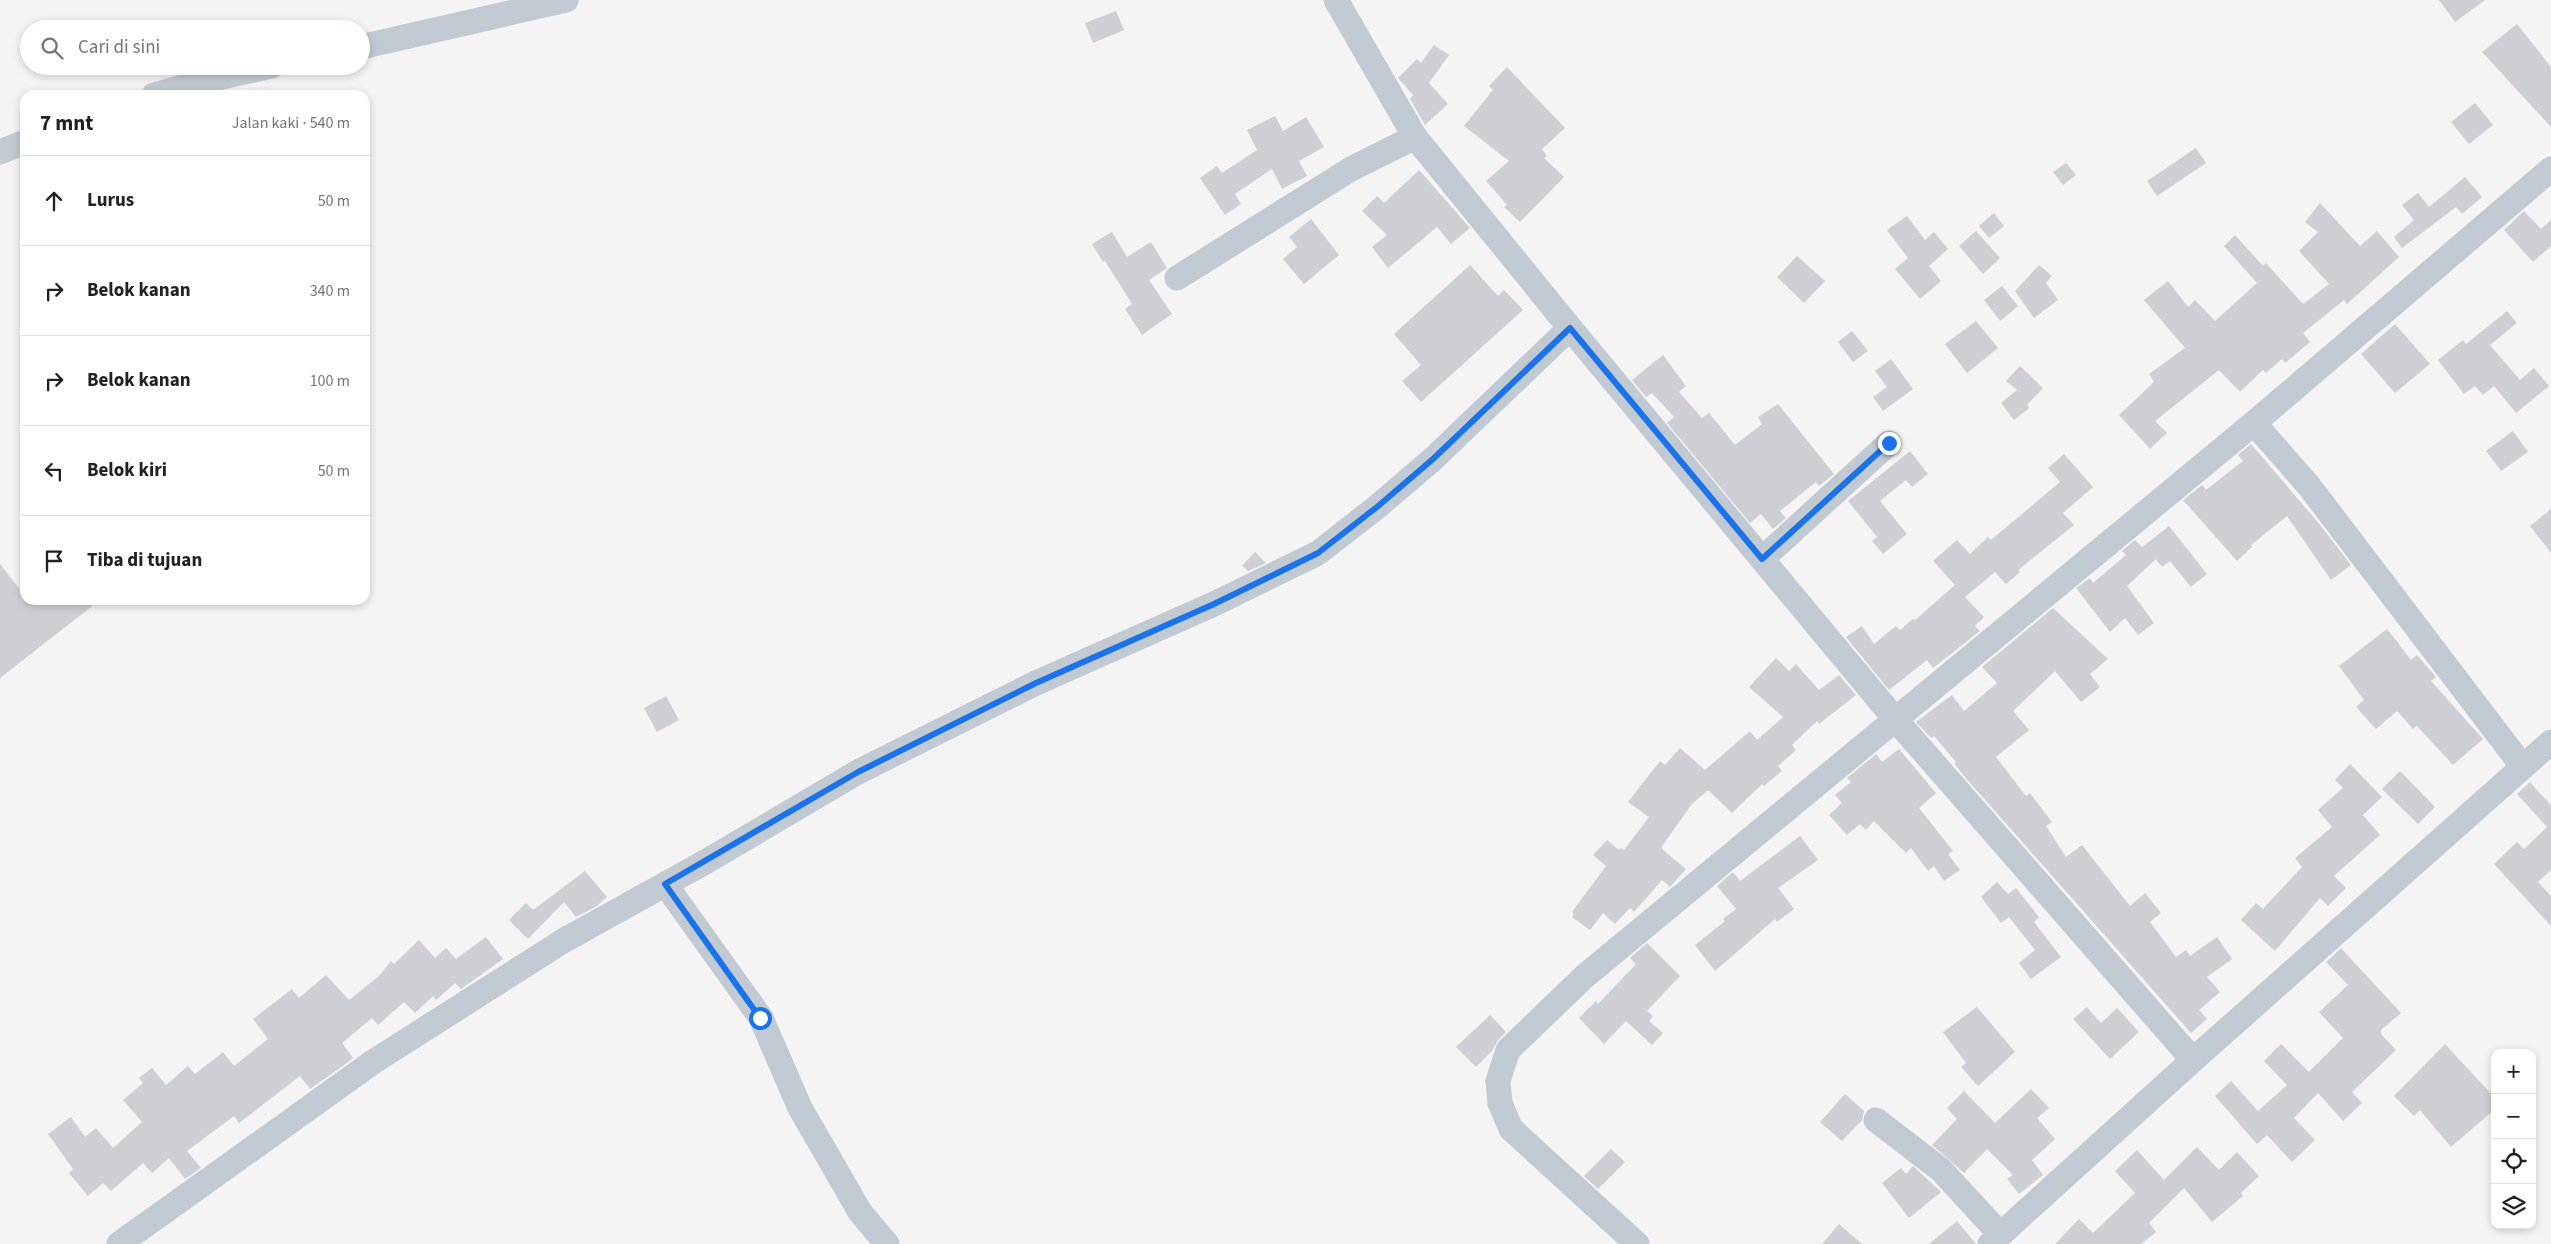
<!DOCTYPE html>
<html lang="id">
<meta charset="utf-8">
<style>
body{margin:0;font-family:"Source Sans 3",sans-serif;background:#f2f2f2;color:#202124}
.controls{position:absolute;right:15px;bottom:15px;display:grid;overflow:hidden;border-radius:10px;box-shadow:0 2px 8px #0003}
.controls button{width:45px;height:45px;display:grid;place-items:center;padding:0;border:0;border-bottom:1px solid #e0e0e0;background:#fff;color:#202124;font:25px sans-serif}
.stop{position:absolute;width:15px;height:15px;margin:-11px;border:4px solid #1a73e8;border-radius:50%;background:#fff}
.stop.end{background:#1a73e8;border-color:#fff;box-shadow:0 1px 5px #0008}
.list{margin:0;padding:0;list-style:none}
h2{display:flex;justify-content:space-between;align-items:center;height:65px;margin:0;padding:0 20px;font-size:21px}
h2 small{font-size:16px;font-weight:400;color:#757577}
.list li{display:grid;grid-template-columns:32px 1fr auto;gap:15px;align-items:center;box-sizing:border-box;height:90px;padding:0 20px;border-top:1px solid #e0e0e0}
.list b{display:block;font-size:19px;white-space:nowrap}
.list em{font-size:16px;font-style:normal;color:#757577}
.icon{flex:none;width:28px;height:28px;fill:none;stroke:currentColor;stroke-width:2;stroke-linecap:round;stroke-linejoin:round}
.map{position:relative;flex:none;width:2551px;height:1244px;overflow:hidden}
.search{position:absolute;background:#fff;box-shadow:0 2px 8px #0003;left:20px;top:20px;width:350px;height:55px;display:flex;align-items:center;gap:12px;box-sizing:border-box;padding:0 18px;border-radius:28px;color:#757577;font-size:19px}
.panel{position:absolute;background:#fff;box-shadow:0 2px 8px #0003;left:20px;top:90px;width:350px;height:515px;border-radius:15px}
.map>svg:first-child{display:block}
.building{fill:#cdcfd5}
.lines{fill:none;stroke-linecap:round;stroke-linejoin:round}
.minor{stroke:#c1cad2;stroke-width:25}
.route{stroke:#1a73e8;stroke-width:6}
</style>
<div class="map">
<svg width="2551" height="1244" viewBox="0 0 2551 1244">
<rect width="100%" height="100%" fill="#f5f3f3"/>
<path class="building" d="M2439,0H2485L2455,22Z
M1116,11L1124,30L1093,43L1085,23Z
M2517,24L2551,67V127L2482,52Z
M1434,45L1449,55L1429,83L1448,104L1425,125L1410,99L1413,95L1398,78L1417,59L1421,63Z
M1507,67L1565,128L1542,149L1547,156L1544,158L1564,177L1520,222L1504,207L1507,205L1486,181L1509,161L1464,126L1493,90L1489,86Z
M2475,103L2493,125L2469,144L2451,122Z
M1275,116L1283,131L1306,117L1324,147L1299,161L1307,176L1282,189L1272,169L1235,194L1241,204L1225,215L1200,178L1217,166L1222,173L1257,150L1247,130Z
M2196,148L2206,163L2157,196L2147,181Z
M2066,163L2076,175L2063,185L2053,172Z
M1419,170L1470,228L1451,244L1437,227L1388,268L1372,247L1387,235L1362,211L1377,196L1384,203Z
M2465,177L2482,197L2462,214L2456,207L2402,248L2394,237L2414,220L2402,205L2418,193L2429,207Z
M2320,203L2360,246L2377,231L2399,257L2347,304L2344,300L2303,333L2310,342L2285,363L2282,359L2266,373L2263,370L2240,392L2219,370L2155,421L2167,433L2150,449L2119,415L2154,382L2149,374L2185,348L2144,300L2168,281L2188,307L2195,300L2215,321L2257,283L2224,246L2235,235L2263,266L2266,263L2303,304L2329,284L2299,251L2318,232L2305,222Z
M2524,211L2541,229L2551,220V246L2533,262L2504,230Z
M1994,213L2004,226L1989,238L1979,226Z
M1907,216L1925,240L1934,232L1948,249L1929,266L1941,281L1920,299L1895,269L1908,258L1887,230Z
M1311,219L1339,255L1304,284L1283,259L1297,247L1289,237Z
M1976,231L2000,258L1983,274L1959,246Z
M1112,232L1127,257L1151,242L1167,268L1149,280L1172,314L1142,335L1125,309L1132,304L1105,261L1103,262L1092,244Z
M1797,256L1825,281L1804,303L1777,277Z
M1470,265L1498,296L1504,290L1523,310L1421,402L1402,381L1421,365L1394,334Z
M2039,265L2052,276L2046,283L2058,300L2034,318L2015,291Z
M2002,286L2018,306L2000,321L1984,300Z
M2507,311L2517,323L2490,345L2520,380L2534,368L2549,386L2516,413L2494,386L2483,395L2475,386L2464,394L2438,360L2463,340L2466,344Z
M1976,321L1998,348L1967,373L1945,344Z
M2395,324L2430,364L2395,393L2361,354Z
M1852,331L1868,351L1853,362L1838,342Z
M1663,355L1686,386L1679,392L1702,418L1709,413L1735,445L1762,424L1758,417L1778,404L1834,474L1819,486L1816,482L1780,511L1786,518L1773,529L1761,514L1750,523L1667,423L1674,417L1652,393L1646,397L1632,380Z
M1891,359L1913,389L1883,411L1873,397L1887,387L1875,371Z
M2020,366L2043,388L2027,405L2029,408L2014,420L2001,403L2017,390L2006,381Z
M2513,431L2528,452L2501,471L2486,451Z
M2251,444L2321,526L2351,565L2331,580L2287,516L2251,545L2252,547L2237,561L2183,500L2202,485L2206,490L2243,461L2238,455Z
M1910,451L1928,474L1912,487L1906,480L1880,501L1907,534L1883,554L1872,541L1877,537L1848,501Z
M2064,454L2093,487L2063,513L2074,525L2018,570L2020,572L2006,584L1995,572L1965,597L1984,617L1975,626L1980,631L1933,668L1927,660L1889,690L1846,637L1862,626L1874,644L1896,626L1900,630L1913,619L1915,620L1955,585L1933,561L1957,540L1970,554L1988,537L1991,540L2060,482L2048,468Z
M2551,509V553L2530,526Z
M2169,526L2207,574L2191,587L2170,561L2162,567L2156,559L2127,586L2154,623L2138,635L2125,618L2110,632L2076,588L2090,578L2093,583L2126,555L2122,551L2135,540L2142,547Z
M1255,552L1266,563L1248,571L1242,566Z
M0,564L25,596V600H100L0,678Z
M2053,608L2108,659L2090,674L2100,687L2081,702L2055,671L2013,711L2029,730L1996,757L2026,796L2030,793L2052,822L2046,826L2066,857L2082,845L2130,906L2145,893L2161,913L2150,922L2176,957L2186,950L2190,956L2217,937L2232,959L2207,977L2220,992L2199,1010L2207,1019L2191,1033L1964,776L1954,763L1956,762L1934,736L1931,738L1916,722L1952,695L1964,711L1997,683L1982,667Z
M2387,629L2411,660L2417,655L2436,677L2431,681L2483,739L2453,765L2417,726L2413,729L2397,711L2376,729L2356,707L2364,700L2339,666Z
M1776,658L1789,671L1796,664L1819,690L1839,675L1856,695L1819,724L1817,721L1792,745L1796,750L1778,766L1782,771L1764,786L1762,784L1732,813L1708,790L1692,804L1662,846V849L1686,869L1670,887L1662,880L1634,912L1630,908L1615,924L1603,913L1590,930L1572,917L1574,914L1572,912L1606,866L1593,855L1607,840L1619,850L1621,848L1624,850L1649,817L1628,802L1660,761L1665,765L1680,748L1705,770L1750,731L1757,740L1783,717L1749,687Z
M666,696L679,720L657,732L644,708Z
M1899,749L1936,793L1919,808L1953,851L1948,854L1960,870L1944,881L1934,866L1928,871L1911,848L1906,853L1874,821L1866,830L1860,824L1847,835L1829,815L1842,803L1835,795L1851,782L1847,778L1876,754L1882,762Z
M2350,764L2382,797L2363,815L2380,835L2334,876L2346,888L2328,906L2320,898L2275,951L2241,920L2256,903L2263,909L2302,867L2295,858L2332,827L2318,810L2343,788L2335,780Z
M2400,771L2435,807L2418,824L2382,789Z
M2530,782L2551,805V870L2538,882L2551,896V926L2494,864L2517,842L2524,849L2547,827L2517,794Z
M1800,836L1818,860L1778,888L1794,909L1777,922L1775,919L1715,971L1695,945L1725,921L1723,919L1736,909L1717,886L1733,872L1740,881Z
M585,871L607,897L597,906L576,917L564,902L528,939L509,920L526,903L533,910Z
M1997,882L2008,894L2016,888L2039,917L2034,922L2061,957L2031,979L2019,963L2035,950L2009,917L2001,923L1981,897Z
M486,937L503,959L461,989L455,983L436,1000L433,996L415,1013L404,1002L378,1025L372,1018L342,1043L353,1058L344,1065L310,1089L300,1076L239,1123L234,1116L187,1151L201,1168L185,1179L169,1158L152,1173L143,1163L111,1191L103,1183L88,1196L69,1173L73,1169L48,1134L71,1117L85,1137L96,1128L113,1148L142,1122L123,1100L143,1083L139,1078L152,1068L166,1085L188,1066L195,1074L223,1052L234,1066L268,1039L253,1019L292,989L299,998L326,975L349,1000L379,976L391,961L394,964L419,940L435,958L446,948L456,959Z
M1647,943L1680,976L1647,1011L1653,1016L1649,1021L1663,1033L1652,1045L1626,1021L1604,1044L1579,1018L1596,1001L1598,1004L1636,964L1630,958Z
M2341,948L2401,1013L2381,1030V1034L2396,1050L2352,1092L2362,1103L2343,1121L2318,1093L2294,1118L2315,1140L2292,1162L2267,1135L2257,1144L2215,1096L2231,1081L2258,1111L2287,1085L2264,1061L2281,1044L2309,1072L2343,1038L2319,1012L2348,985L2326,962Z
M1977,1007L2015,1052L1978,1086L1961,1067L1966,1063L1943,1032Z
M2087,1007L2101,1023L2117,1008L2139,1032L2110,1059L2073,1019Z
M1490,1015L1506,1032L1498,1040L1492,1051L1476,1067L1456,1047Z
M2445,1044L2495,1098V1109L2451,1147L2420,1110L2414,1116L2394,1096Z
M2031,1089L2049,1108L2037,1118L2055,1139L2032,1160L2043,1175L2019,1194L2007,1179L2013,1175L1987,1149L1964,1173L1932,1145L1957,1119L1947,1108L1964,1091L1995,1123Z
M1845,1094L1864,1111L1862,1120L1842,1141L1820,1122Z
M2197,1147L2219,1170L2237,1152L2259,1176L2241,1193L2243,1196L2212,1222L2184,1188L2149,1223L2156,1232L2141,1244H2055L2079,1219L2093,1233L2135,1193L2115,1171L2137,1150L2164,1180Z
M1611,1149L1625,1162L1598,1189L1584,1176Z
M1913,1166L1941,1192L1909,1218L1882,1183L1901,1168L1906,1174Z
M1957,1221L1976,1244H1929Z
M1839,1224L1862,1244H1822Z"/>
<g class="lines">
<path class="minor" d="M1336,0L1415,137L1570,328L1895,719L2193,1060
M361,47L566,0
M154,95L204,81L272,66
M0,152L25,142
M1177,278L1351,169L1415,137
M2254,423L2309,486L2523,767
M1762,559L1889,443
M665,884L761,1018L800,1108L860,1212L887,1244
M1876,1120L1941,1170L2000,1234
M119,1244L373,1062L563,941L707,861L858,772L1036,683L1214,604L1318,553L1377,507L1433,459L1570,328
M1637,1244L1511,1129L1500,1103L1498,1081L1508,1050L1585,976L2254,423L2551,169
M1990,1244L2193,1060L2551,742"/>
</g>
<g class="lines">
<path class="route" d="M760,1018L665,884L858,772L1036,683L1214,604L1318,553L1377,507L1433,459L1570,328L1762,559L1889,443"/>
</g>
</svg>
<div class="controls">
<button>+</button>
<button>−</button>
<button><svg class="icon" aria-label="locate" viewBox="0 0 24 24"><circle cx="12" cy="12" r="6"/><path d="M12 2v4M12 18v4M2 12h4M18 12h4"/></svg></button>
<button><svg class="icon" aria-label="layers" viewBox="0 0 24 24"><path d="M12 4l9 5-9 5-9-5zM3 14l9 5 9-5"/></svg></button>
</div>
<div class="stop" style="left:760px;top:1018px"></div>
<div class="stop end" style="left:1889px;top:443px"></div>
<div class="search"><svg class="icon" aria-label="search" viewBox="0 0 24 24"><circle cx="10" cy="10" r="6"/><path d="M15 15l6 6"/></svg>Cari di sini</div>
<section class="panel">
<h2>7 mnt<small>Jalan kaki · 540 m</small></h2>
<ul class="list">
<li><svg class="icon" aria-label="ahead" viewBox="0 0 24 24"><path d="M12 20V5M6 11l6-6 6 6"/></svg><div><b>Lurus</b></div><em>50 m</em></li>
<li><svg class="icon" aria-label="right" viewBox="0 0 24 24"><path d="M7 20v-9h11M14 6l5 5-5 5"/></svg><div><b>Belok kanan</b></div><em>340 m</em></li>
<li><svg class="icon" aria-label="right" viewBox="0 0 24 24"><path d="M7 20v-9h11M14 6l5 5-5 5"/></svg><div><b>Belok kanan</b></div><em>100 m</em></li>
<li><svg class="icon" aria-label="left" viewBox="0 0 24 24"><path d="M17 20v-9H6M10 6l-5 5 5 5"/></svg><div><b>Belok kiri</b></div><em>50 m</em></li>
<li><svg class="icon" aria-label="arrive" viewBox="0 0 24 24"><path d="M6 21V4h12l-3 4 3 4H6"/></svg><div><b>Tiba di tujuan</b></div></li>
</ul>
</section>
</div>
